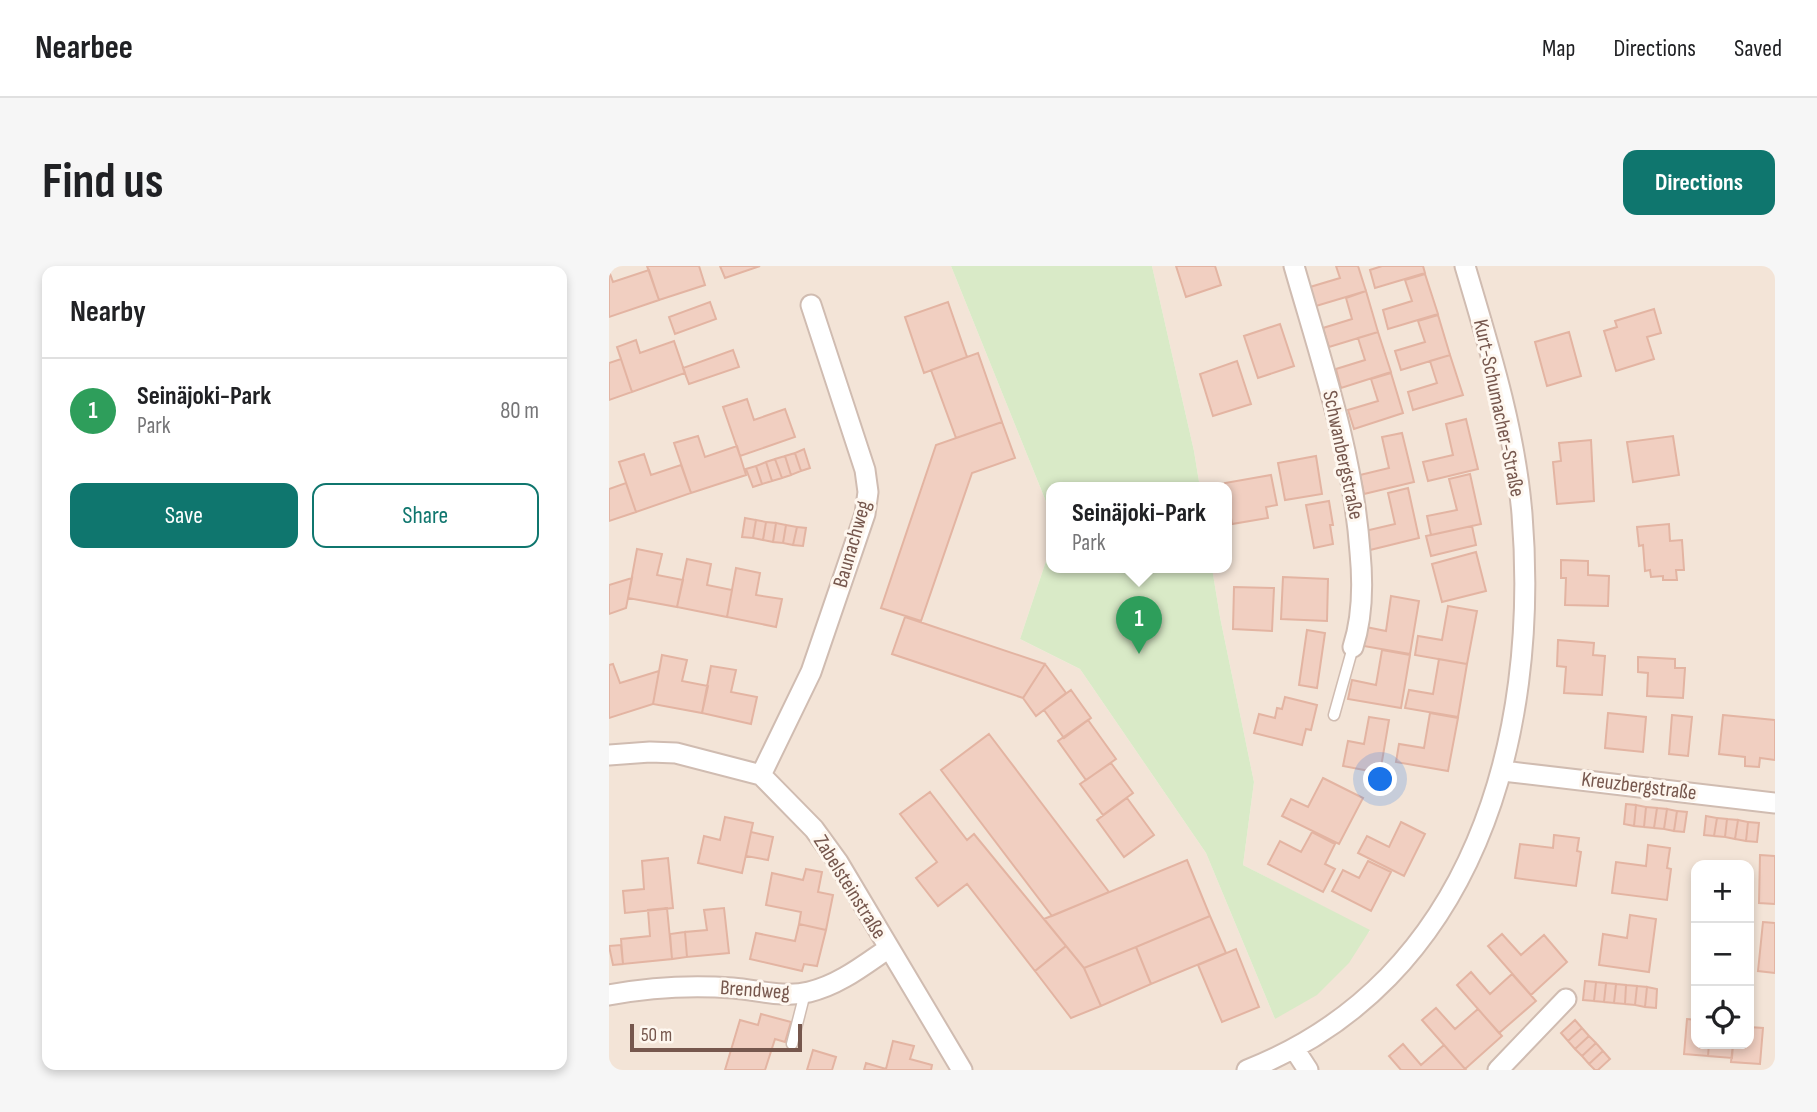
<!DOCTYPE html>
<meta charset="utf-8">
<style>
body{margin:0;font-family:"Sofia Sans Condensed",sans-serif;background:#f6f6f6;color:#202124}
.controls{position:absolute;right:21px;bottom:21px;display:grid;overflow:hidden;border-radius:14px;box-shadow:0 4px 10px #0003}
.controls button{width:63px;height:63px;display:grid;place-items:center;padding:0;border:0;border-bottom:2px solid #e0e0e0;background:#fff;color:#202124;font:35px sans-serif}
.scale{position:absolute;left:21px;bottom:18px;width:172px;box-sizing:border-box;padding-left:7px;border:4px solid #76574d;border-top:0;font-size:19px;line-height:24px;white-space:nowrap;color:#76574d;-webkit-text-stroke:5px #fef7ef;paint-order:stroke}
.you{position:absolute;left:772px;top:514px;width:24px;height:24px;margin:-18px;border:5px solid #fff;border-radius:50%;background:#1a73e8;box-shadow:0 0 0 10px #1a73e833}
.badge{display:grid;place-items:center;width:46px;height:46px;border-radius:50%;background:#0f766e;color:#fff;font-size:23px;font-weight:700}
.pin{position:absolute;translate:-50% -58px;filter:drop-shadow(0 2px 4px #0008)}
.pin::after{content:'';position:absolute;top:37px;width:24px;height:21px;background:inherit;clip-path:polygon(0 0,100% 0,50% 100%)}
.popup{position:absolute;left:437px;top:216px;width:186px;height:91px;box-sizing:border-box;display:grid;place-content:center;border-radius:14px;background:#fff;filter:drop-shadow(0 2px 5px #0005);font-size:23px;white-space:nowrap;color:#757577}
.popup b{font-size:26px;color:#202124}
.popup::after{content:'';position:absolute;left:50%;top:100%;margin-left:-14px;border:14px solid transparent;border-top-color:#fff}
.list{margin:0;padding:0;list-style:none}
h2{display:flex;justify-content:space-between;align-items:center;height:91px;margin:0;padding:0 28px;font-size:30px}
h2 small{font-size:23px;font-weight:400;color:#757577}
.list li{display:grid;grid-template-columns:46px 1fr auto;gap:21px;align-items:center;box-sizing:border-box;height:105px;padding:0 28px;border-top:2px solid #e0e0e0}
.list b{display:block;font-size:26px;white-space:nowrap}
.list p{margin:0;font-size:23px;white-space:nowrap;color:#757577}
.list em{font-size:23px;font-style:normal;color:#757577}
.actions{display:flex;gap:14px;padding:21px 28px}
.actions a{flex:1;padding:16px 0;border:2px solid #0f766e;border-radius:14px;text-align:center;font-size:24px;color:#0f766e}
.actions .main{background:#0f766e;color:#fff}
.icon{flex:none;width:38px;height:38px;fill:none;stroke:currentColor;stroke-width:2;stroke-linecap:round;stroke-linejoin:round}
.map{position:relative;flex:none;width:1166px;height:804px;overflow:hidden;border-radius:14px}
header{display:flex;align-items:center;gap:42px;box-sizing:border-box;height:98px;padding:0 35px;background:#fff;border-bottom:2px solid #e0e0e0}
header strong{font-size:33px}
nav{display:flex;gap:38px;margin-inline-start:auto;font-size:24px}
.intro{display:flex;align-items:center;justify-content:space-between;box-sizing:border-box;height:168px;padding:0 42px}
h1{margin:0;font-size:49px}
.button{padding:18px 32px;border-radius:14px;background:#0f766e;color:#fff;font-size:24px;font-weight:700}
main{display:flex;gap:42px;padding:0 42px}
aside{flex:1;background:#fff;border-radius:14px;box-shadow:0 4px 10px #0003}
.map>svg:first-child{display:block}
.residential{fill:#f3e4d7;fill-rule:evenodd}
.green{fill:#d9eac7}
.building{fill:#f1cfc1;stroke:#e3b4a2;stroke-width:2}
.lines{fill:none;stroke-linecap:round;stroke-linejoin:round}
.lane-casing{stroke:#d0bcb1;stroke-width:13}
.street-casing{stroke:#d0bcb1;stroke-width:23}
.lane{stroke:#fff;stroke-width:10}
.street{stroke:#fff;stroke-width:19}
.labels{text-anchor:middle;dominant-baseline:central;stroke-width:6;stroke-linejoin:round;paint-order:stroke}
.street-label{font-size:21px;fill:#76574d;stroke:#fef7ef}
</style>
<header>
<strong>Nearbee</strong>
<nav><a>Map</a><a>Directions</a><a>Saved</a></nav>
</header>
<div class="intro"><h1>Find us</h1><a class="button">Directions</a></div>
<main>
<aside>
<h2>Nearby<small></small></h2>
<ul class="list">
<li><span class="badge" style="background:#2e9e5b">1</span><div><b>Seinäjoki-Park</b><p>Park</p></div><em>80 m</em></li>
</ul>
<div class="actions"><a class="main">Save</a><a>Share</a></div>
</aside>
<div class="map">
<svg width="1166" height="804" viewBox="0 0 1166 804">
<rect width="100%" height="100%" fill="#fcf3e9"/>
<path class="residential" d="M0,0H342L442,248V280L411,373L471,403L597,587L666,753L761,665L634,599L645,516L611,351L603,302H618V222H591L585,185L543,0H1166V804H0ZM1087,599H1140V778H1087Z"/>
<path class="green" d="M342,0H543L585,185L591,222H442V248Z
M442,280V302H603L611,351L645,516L634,599L761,664L740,697L708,729L666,753L597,587L471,403L411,373Z"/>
<path class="building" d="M38,0H90L96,19L50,34Z
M111,0H151L116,12Z
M567,0H606L612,19L577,31Z
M727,0H749L757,25L707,40L701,21L731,12Z
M773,0H814L816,7L766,22L761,4Z
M40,4L50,34L0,51V5L4,16Z
M816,8L829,48L779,63L774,44L803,35L796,14Z
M757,25L769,66L720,81L714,62L743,53L737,32Z
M101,36L107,53L66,68L60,51Z
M339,36L358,91L315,107L296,51Z
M1045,43L1052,67L1038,71L1045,93L1007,105L995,65L1008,61L1006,55Z
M829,49L841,89L792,104L786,85L816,76L809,55Z
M671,58L685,100L649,112L635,70Z
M769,66L782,106L732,122L727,103L756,94L749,72Z
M960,66L972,110L938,120L926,76Z
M27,74L31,87L65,75L76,107L23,126L8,81Z
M124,84L130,101L80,118L74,102Z
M369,87L393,156L347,172L322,104Z
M841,89L854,129L804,144L799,126L828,117L821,95Z
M12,93L23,126L0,134V97Z
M628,95L642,138L604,150L591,108Z
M782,107L794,147L745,163L739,144L769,135L762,113Z
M138,133L145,154L176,143L186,171L131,190L114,141Z
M857,153L869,203L819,215L814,196L844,189L837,158Z
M393,156L406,192L363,207L312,355L272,342L327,179Z
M793,167L805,216L755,228L751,209L780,202L773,171Z
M89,170L96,191L128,180L137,209L82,227L65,177Z
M1064,170L1070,209L1024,216L1018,176Z
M982,174L985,235L948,238L944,196L952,195L950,177Z
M195,183L201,202L192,205L186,187Z
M186,187L192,205L182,209L176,190Z
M35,188L42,209L72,199L82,227L27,246L10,196Z
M176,190L182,209L173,212L166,193Z
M707,190L713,228L676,234L669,197Z
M166,193L173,212L163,215L157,196Z
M157,196L163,215L153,218L147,200Z
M147,200L153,218L144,221L137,203Z
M861,208L872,258L822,269L818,250L848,244L840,213Z
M662,209L668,239L657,241L659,252L623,258L616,217Z
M17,217L27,246L0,255V223Z
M799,222L810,272L761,284L756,265L786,258L779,227Z
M720,235L724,259H721L724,278L705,282L697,239Z
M136,252L147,254L144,272L133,271Z
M147,254L157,256L154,274L144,272Z
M157,256L167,257L164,276L154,274Z
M167,257L177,259L174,277L164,276Z
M1060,258L1061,275L1073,274L1075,304H1067L1068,314H1054V310L1042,311L1041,304L1036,305L1034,279L1030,280L1028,261Z
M177,259L188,261L184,279L174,277Z
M863,260L867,279L822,290L817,270Z
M188,261L197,262L194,280L184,279Z
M28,283L53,288L48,309L74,314L68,341L19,332Z
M867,286L877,325L833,336L823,298Z
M78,293L102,298L98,319L123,324L118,351L68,341Z
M952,294L979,295V309L1000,310L999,340L956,339L957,312H952Z
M127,302L151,307L147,329L173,333L167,361L118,351Z
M674,311L719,313L718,355L672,353Z
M23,312L17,342L0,348V319Z
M625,321L665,322L663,365L624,363Z
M782,330L810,335L801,388L749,379L752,360L777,365Z
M839,340L868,345L858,398L806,389L809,370L833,374Z
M296,351L436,398L414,432L379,420L283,388Z
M698,364L716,367L708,422L690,419Z
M949,374L985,377L984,389L996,390L993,429L955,427L957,401L948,400Z
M773,384L801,389L792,442L739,433L743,414L767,419Z
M53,389L78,394L73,415L99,420L93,447L44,438Z
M1029,391L1066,393V402H1076L1074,432L1038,430L1039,407L1029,406Z
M830,393L858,398L849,451L796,442L800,424L824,428Z
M4,398L11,417L50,405L44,438L0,452V399Z
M436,398L457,427L427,450L414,432Z
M102,400L127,404L122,426L148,431L142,458L93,447Z
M462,424L482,452L455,472L435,444Z
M676,431L708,439L702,464L697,463L693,479L645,467L650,448L666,452L668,442L673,443Z
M821,447L849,452L839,505L787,496L790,478L815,482Z
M999,447L1037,451L1034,486L996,482Z
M1063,449L1083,451L1079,490L1060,488Z
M1114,449L1166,454V494L1151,492L1150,501L1136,500V491L1110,488Z
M760,451L780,454L771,507L734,500L739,475L755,478Z
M479,454L507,493L477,514L449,475Z
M380,468L500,626L443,650L332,504Z
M502,497L524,527L494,549L471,518Z
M714,512L754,532L730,578L673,550L682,533L699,541Z
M321,526L358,574L365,568L457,680L426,705L358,618L329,640L307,612L328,596L291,548Z
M518,532L545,569L515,591L488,554Z
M1017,538L1027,539L1025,560L1015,558Z
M1027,539L1037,541L1035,561L1025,560Z
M1037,541L1048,542L1045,562L1035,561Z
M1048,542L1058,543L1055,563L1045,562Z
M1058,543L1068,545L1065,565L1055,563Z
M1068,545L1078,546L1075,566L1065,565Z
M1097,550L1108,552L1105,570L1095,569Z
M116,551L144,557L133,607L89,597L95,570L111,574Z
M1108,552L1118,553L1116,571L1105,570Z
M1118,553L1129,554L1126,573L1116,571Z
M1129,554L1139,556L1137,575L1126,573Z
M792,556L816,568L795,610L749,587L758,570L780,581Z
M1139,556L1150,557L1148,576L1137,575Z
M142,566L164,571L159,594L137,590Z
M703,566L726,578L716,598L726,603L714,626L659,598L671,575L692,586Z
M945,569L970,572L968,585L972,586L967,620L906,612L911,578L944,582Z
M1039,579L1061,582L1058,602L1062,603L1058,634L1003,627L1007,596L1037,600Z
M1151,589L1166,590V638L1150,637Z
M59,592L64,642L16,647L14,625L35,623L33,595Z
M578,594L601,650L527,681L475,702L435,653Z
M759,595L782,606L762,645L723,625L734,604L750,612Z
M197,603L213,606L209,626L224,629L217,664L190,658L192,646L157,639L163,607L194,614Z
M58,642L63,693L14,698L12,673L41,670L39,644Z
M115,642L120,687L78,691L76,666L98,664L95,644Z
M1021,649L1047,653L1040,706L990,699L994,668L1018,672Z
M601,650L617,687L542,718L527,681Z
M1154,656L1166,657V707L1149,705Z
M190,658L217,664L208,700L195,698L193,705L141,693L147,667L186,675Z
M76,666L78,691L63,693L61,668Z
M893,668L912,689L935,669L958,696L922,729L879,680Z
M12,679L14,698L4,699L0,680Z
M457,680L475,702L492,740L462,752L426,705Z
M527,681L542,718L492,740L475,702Z
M627,683L650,741L613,756L589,699Z
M862,706L881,728L903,708L927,735L890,767L848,719Z
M976,715L987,716L985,735L974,734Z
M987,716L997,717L995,736L985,735Z
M997,717L1007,718L1005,737L995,736Z
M1007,718L1017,719L1016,738L1005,737Z
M1017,719L1028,720L1026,739L1016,738Z
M1028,720L1038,721L1036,741L1026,739Z
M1038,721L1048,723L1047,742L1036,741Z
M827,742L846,763L869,743L893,770L856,803L813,754Z
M152,748L182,756L176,776L166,773L156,804H116L131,754L149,759Z
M1078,753L1087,754V778H1100L1099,790L1075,788Z
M966,754L973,762L959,775L952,767Z
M1140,761L1154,762L1151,798L1122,796L1124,778H1140Z
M973,762L980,770L966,783L959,775Z
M980,770L987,777L973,790L966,783Z
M284,775L305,780L301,793L323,799L322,804H255L257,797L277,803Z
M987,777L994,785L980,798L973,790Z
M794,778L812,799L835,779L857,804H792L780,790Z
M1100,778H1124L1123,792L1099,790Z
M204,784L227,791L223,804H198Z
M994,785L1001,793L989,804H986L980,798Z"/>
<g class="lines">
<g class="lane-casing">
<path id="lane" d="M725,449L744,381
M183,778L196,727"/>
</g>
<g class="street-casing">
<path id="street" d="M685,0C712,94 744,187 751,286C754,317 754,350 744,381
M0,489L41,486L67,487L152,509L205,563L229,596L353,804
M894,505L1166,537
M152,509L202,406L256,248L259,226L256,204L202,39
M0,729C42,721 82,719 124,722C149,724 175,732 200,726C230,719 255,699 280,682
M686,784L699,804
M638,804C865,715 931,471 913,248C906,163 880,81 856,0
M889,804L957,733"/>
</g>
<use href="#lane" class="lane"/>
<use href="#street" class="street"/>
</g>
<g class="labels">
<g class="street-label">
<text transform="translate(890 142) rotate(78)">Kurt-Schumacher-Straße</text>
<text transform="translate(734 189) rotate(78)">Schwanbergstraße</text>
<text transform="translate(243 278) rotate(-74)">Baunachweg</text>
<text transform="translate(1030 520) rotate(7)">Kreuzbergstraße</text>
<text transform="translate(241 621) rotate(58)">Zabelsteinstraße</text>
<text transform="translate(146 724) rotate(4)">Brendweg</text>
</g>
</g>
</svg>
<div class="controls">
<button>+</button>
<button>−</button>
<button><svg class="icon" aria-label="locate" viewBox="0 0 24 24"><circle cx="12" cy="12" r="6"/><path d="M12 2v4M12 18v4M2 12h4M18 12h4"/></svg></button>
</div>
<div class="scale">50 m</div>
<div class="you"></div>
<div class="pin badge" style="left:530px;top:388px;background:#2e9e5b">1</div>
<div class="popup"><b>Seinäjoki-Park</b>Park</div>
</div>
</main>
